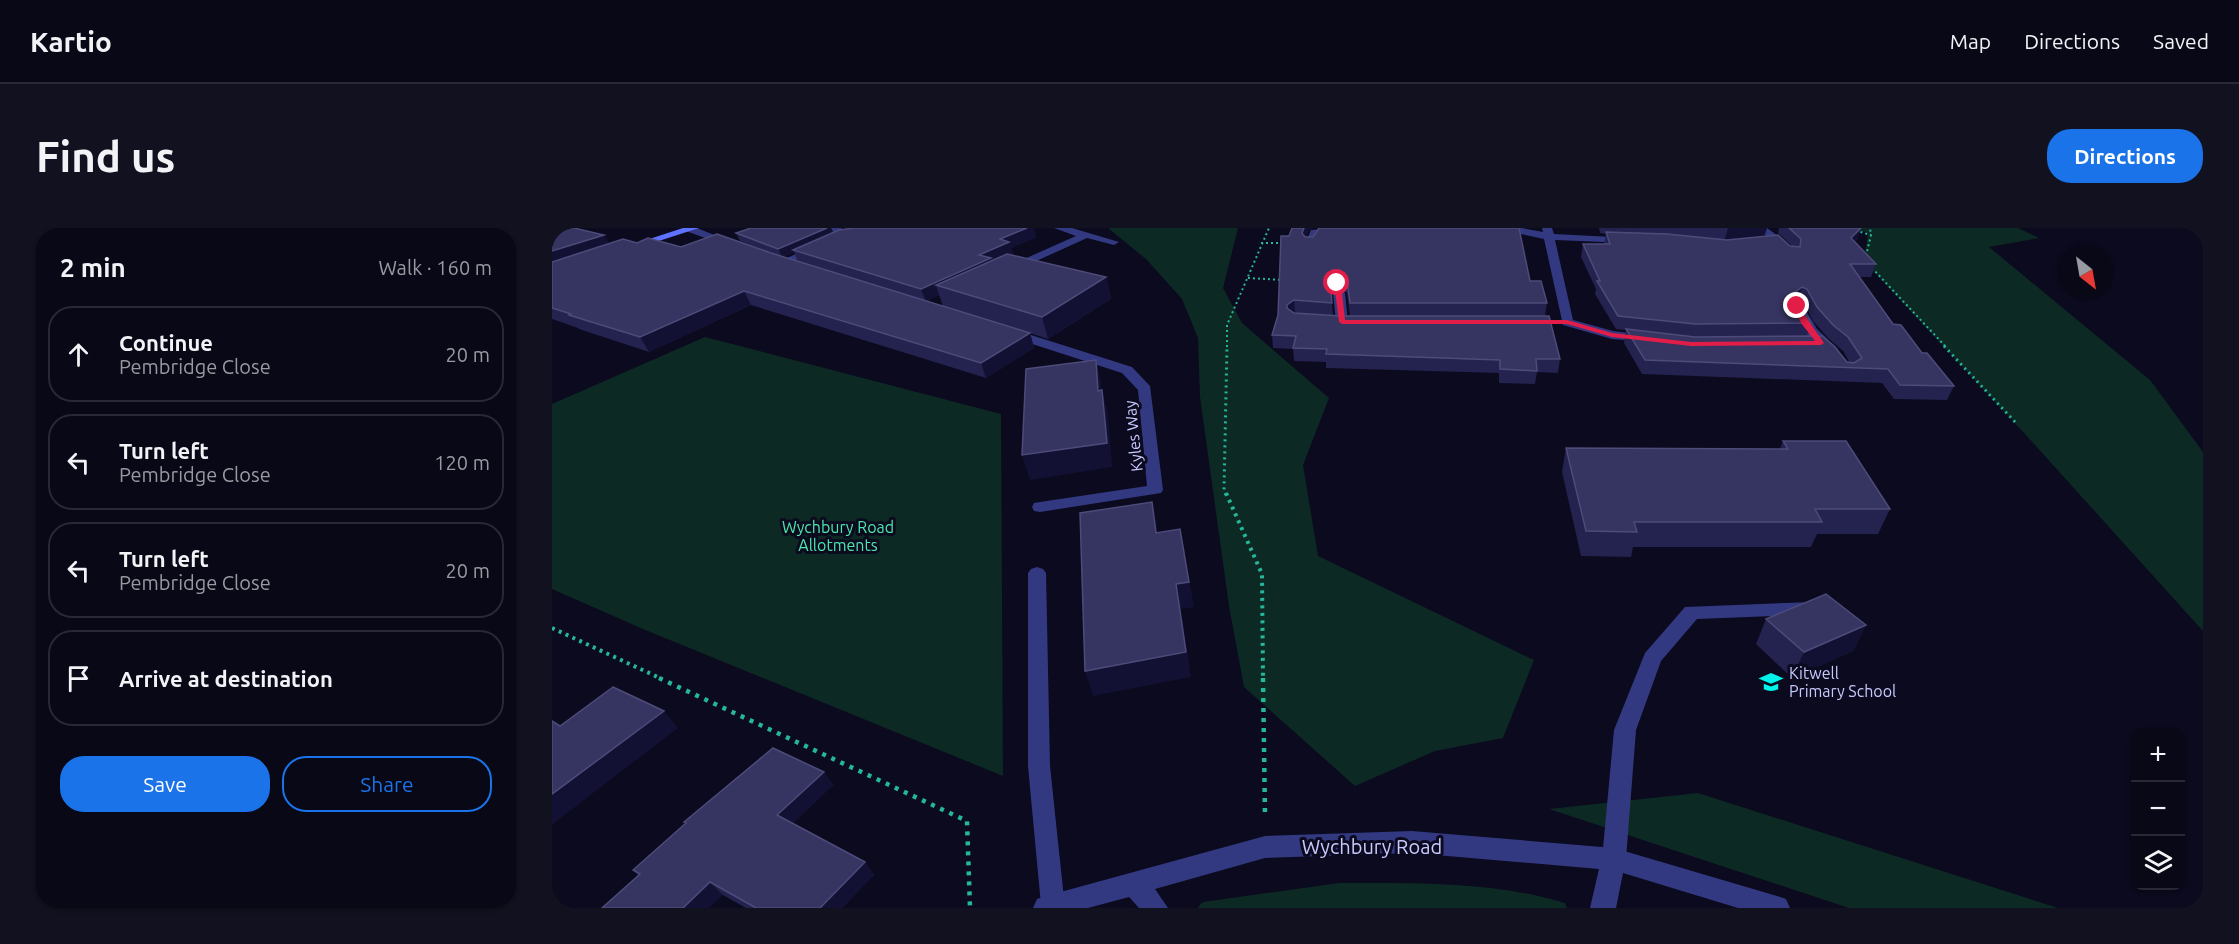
<!DOCTYPE html>
<meta charset="utf-8">
<style>
body{margin:0;font-family:Ubuntu,sans-serif;background:#11111f;color:#f1f3f6}
.controls{position:absolute;right:18px;bottom:18px;display:grid;overflow:hidden;border-radius:12px;box-shadow:0 2px 4px #0004}
.controls button{width:54px;height:54px;display:grid;place-items:center;padding:0;border:0;border-bottom:2px solid #292935;background:#080816;color:#f1f3f6;font:30px sans-serif}
.compass{position:absolute;left:1507px;top:18px;width:54px;height:54px;border-radius:50%;background:#080816;box-shadow:0 2px 4px #0004;rotate:149deg}
.stop{position:absolute;width:18px;height:18px;margin:-14px;border:4px solid #e11d48;border-radius:50%;background:#fff}
.stop.end{background:#e11d48;border-color:#fff;box-shadow:0 2px 6px #0008}
.list{margin:0;padding:0;list-style:none}
h2{display:flex;justify-content:space-between;align-items:center;height:78px;margin:0;padding:0 24px;font-size:26px}
h2 small{font-size:20px;font-weight:400;color:#989aa1}
.list li{display:grid;grid-template-columns:39px 1fr auto;gap:18px;align-items:center;box-sizing:border-box;height:96px;margin:0 12px 12px;padding:0 12px;border:2px solid #292935;border-radius:24px}
.list b{display:block;font-size:22px;white-space:nowrap}
.list p{margin:0;font-size:20px;white-space:nowrap;color:#989aa1}
.list em{font-size:20px;font-style:normal;color:#989aa1}
.actions{display:flex;gap:12px;padding:18px 24px}
.actions a{flex:1;padding:14px 0;border:2px solid #1a73e8;border-radius:24px;text-align:center;font-size:21px;color:#1a73e8}
.actions .main{background:#1a73e8;color:#fff}
.icon{flex:none;width:33px;height:33px;fill:none;stroke:currentColor;stroke-width:2;stroke-linecap:round;stroke-linejoin:round}
.map{position:relative;flex:none;width:1651px;height:680px;overflow:hidden;border-radius:24px}
header{display:flex;align-items:center;gap:36px;box-sizing:border-box;height:84px;padding:0 30px;background:#080816;border-bottom:2px solid #292935}
header strong{font-size:28px}
nav{display:flex;gap:33px;margin-inline-start:auto;font-size:21px}
.intro{display:flex;align-items:center;justify-content:space-between;box-sizing:border-box;height:144px;padding:0 36px}
h1{margin:0;font-size:42px}
.button{padding:15px 27px;border-radius:24px;background:#1a73e8;color:#fff;font-size:21px;font-weight:700}
main{display:flex;gap:36px;padding:0 36px}
aside{flex:1;background:#080816;border-radius:24px;box-shadow:0 2px 4px #0004}
.map>svg:first-child{display:block}
.green{fill:#0d2924}
.lines{fill:none;stroke-linecap:round;stroke-linejoin:round}
.path-far3{stroke:#24b79a;stroke-width:2;stroke-dasharray:2 3;stroke-linecap:butt}
.path-far2{stroke:#24b79a;stroke-width:3;stroke-dasharray:2 4;stroke-linecap:butt}
.path-far1{stroke:#24b79a;stroke-width:4;stroke-dasharray:3 4.5;stroke-linecap:butt}
.path{stroke:#24b79a;stroke-width:4.5;stroke-dasharray:4 6;stroke-linecap:butt}
.lane{fill:#323981;fill-rule:evenodd}
.street{fill:#323981;fill-rule:evenodd}
.secondary{fill:#5f71ff;fill-rule:evenodd}
.wall{fill:#24224e;fill-rule:evenodd}
.shaded-wall{fill:#131133}
.building{fill:#363461;stroke:#4d4b7a;stroke-width:1.5}
.route{fill:#e11d48}
.labels{text-anchor:middle;dominant-baseline:central;stroke-width:6;stroke-linejoin:round;paint-order:stroke}
.street-label{font-size:16px;fill:#c8c9ff;stroke:#0b0a1e}
.park-label{font-size:16px;fill:#4be7ab;stroke:#0b0a1e}
.poi-label{font-size:16px;fill:#c8c9ff;stroke:#0b0a1e;text-anchor:start}
.near-street-label{font-size:20px;fill:#c8c9ff;stroke:#0b0a1e}
</style>
<header>
<strong>Kartio</strong>
<nav><a>Map</a><a>Directions</a><a>Saved</a></nav>
</header>
<div class="intro"><h1>Find us</h1><a class="button">Directions</a></div>
<main>
<aside>
<h2>2 min<small>Walk · 160 m</small></h2>
<ul class="list">
<li><svg class="icon" aria-label="ahead" viewBox="0 0 24 24"><path d="M12 20V5M6 11l6-6 6 6"/></svg><div><b>Continue</b><p>Pembridge Close</p></div><em>20 m</em></li>
<li><svg class="icon" aria-label="left" viewBox="0 0 24 24"><path d="M17 20v-9H6M10 6l-5 5 5 5"/></svg><div><b>Turn left</b><p>Pembridge Close</p></div><em>120 m</em></li>
<li><svg class="icon" aria-label="left" viewBox="0 0 24 24"><path d="M17 20v-9H6M10 6l-5 5 5 5"/></svg><div><b>Turn left</b><p>Pembridge Close</p></div><em>20 m</em></li>
<li><svg class="icon" aria-label="arrive" viewBox="0 0 24 24"><path d="M6 21V4h12l-3 4 3 4H6"/></svg><div><b>Arrive at destination</b></div></li>
</ul>
<div class="actions"><a class="main">Save</a><a>Share</a></div>
</aside>
<div class="map">
<svg width="1651" height="680" viewBox="0 0 1651 680">
<rect width="100%" height="100%" fill="#0b0a1e"/>
<path class="green" d="M556,0H686L671,60L690,95L777,170L751,237L766,328L982,432L951,510L883,523L803,558L692,459L677,378L648,169L646,110L630,71L594,31Z
M1300,0H1466L1487,10L1437,19L1598,152L1651,224V403L1472,205L1312,33L1316,5Z
M153,109L449,186L451,548L91,401L0,361V176Z
M1146,565L1506,680H1297L997,581Z
M787,655C861,655 941,653 1013,675L1015,680H645L651,674Z"/>
<g class="lines">
<path class="path-far3" d="M1294,0L1319,7
M709,15H733
M1314,28L1319,7L1318,0
M1320,40L1394,119
M696,50L732,52
M675,119V97L717,0"/>
<path class="path-far2" d="M1392,118L1464,195
M674,267L672,262L675,118"/>
<path class="path-far1" d="M674,265L710,346L711,451
M0,400L110,451"/>
<path class="path" d="M107,450L415,593L418,680
M711,450L713,588"/>
<path class="lane" d="M485,339L491,341L494,345L498,538L513,680H491L489,677L476,538V345L479,341Z
M1261,374L1268,376L1270,381L1268,386L1145,391L1109,433L1084,502L1074,631L1071,639L1062,642L1053,639L1050,631L1062,502L1093,425L1133,379Z"/>
<path class="street" d="M133,0H145L184,16L179,19L175,18L134,3Z
M279,0H289L294,9L234,37H226L224,35L283,8Z
M502,0H520L567,14L562,17L535,10L460,44H452V40L524,8Z
M790,0L794,3L793,5L767,7L762,18H754L753,16L759,2Z
M942,0H970L991,4L990,0H1000L1002,6L1080,10V14L1076,15L1003,12L1021,92L1061,103L1100,108L1101,111L1100,114L1060,111L1011,97L992,11L969,6L939,5L938,3Z
M1215,0L1230,11V15L1207,17V13L1217,11L1209,3Z
M787,61L793,65L796,94L790,98L784,94L781,65Z
M1246,75L1250,76L1265,101L1285,120L1287,123L1285,126H1275L1255,107L1240,79Z
M457,100L580,139L598,158L611,262L609,265L488,284L482,283L480,279L482,275L488,274L595,258L586,162L570,145L452,107L451,104L452,101Z
M860,603L1062,620L1225,668L1234,671L1238,680H1186L1071,645L1064,680H1038L1047,641L860,625L713,630L603,661L616,680H587L577,669L536,680H481L485,671L494,668L713,608Z"/>
<path class="secondary" d="M131,0H147L82,21L78,22L73,19Z"/>
</g>
<path class="wall" d="M0,0L57,16L85,15L219,25L246,34L242,24L230,29L188,13L184,5L199,0H278L280,5L484,9L459,20L461,26L458,27L554,49L559,71L496,111L478,105L482,120L434,150L199,77L97,124L27,101L26,100L0,91ZM387,67L391,78L375,73Z
M1047,0H1215L1212,8L1240,18L1226,5L1227,0H1309L1305,11L1303,14L1324,36L1319,49H1307L1341,96L1370,125L1402,158L1395,172L1342,171L1330,155L1090,146L1072,115L1074,102L1064,101L1043,66L1044,61L1029,29L1031,16H1052L1054,6L1048,5ZM1245,72L1251,74L1261,93L1276,110L1291,123L1298,135L1295,134L1255,108L1259,95Z
M756,3L754,9L978,53L995,75L993,88L1008,131L1006,145L985,144L983,156L947,155V145L774,140V134L742,133L741,121L721,120L720,107L726,87L737,8ZM786,59L795,65L798,88L781,87L779,65Z
M1231,213L1338,281L1326,306H1265L1259,319H1081L1079,329L1029,328L1010,244L1014,220L1228,221Z
M1214,391L1314,397L1301,423L1240,450L1204,416Z
M272,544L281,557L240,596L313,634L322,647L290,680H194L171,667L87,648L81,642L133,596L132,594Z"/>
<path class="shaded-wall" d="M275,0H278L280,7L241,22L242,24L230,29L226,21Z
M475,0H482L484,9L459,20L461,26L441,35L384,57L387,67L374,74L369,61L427,27L448,11Z
M752,0H761L756,3L751,17L750,5Z
M1176,0H1215L1212,9L1172,14Z
M1309,0L1305,11L1294,22L1299,10Z
M52,7L60,20L0,40V23Z
M785,47L786,59L779,65L778,53Z
M554,49L559,71L496,111L490,89Z
M1250,59L1246,72L1237,79L1241,66Z
M192,63L199,77L97,124L88,109Z
M742,72L743,85L736,89L735,77Z
M478,105L482,120L434,150L429,135Z
M544,132L549,155L552,186L546,163Z
M550,162L556,186L560,239L478,252L470,227Z
M600,274L605,299L609,330L604,305Z
M628,301L642,379L629,381L639,449L541,468L533,443L624,356Z
M1314,397L1301,423L1240,450L1252,424Z
M112,483L126,500L41,565L0,597V566Z
M272,544L281,557L235,601L225,587Z
M313,634L322,647L290,680H268Z
M158,654L171,667L157,680H131Z"/>
<path class="building" d="M0,0H22L52,7L0,23Z
M199,0H275L226,21L184,5Z
M302,0H475L448,11L457,14L427,27L439,30L369,61L241,22L287,2Z
M740,0H752L750,5L753,9H761L767,0H967L978,53H989L995,75H798L795,52L785,47L778,53L780,75L742,72L735,77V80L742,85L789,88H997L1008,131H984L985,143L948,141V132L774,126L775,121L741,120L744,108L720,107L726,87L729,8H737Z
M1237,0H1309L1299,10L1324,36H1298L1341,96L1349,97L1370,125H1375L1402,158L1348,157L1336,141L1093,132L1074,101L1143,109L1270,108L1282,118L1295,134L1302,135L1310,130L1296,109L1281,97L1265,79L1255,61L1250,59L1241,66L1259,95L1143,96L1066,88L1045,53H1048L1031,16H1058L1054,4L1115,6L1175,12L1226,7L1238,18L1248,19L1249,11Z
M165,6L219,25L478,105L429,135L192,63L88,109L17,87L19,86L0,80V34L71,11L85,15L96,10L129,19Z
M455,26L554,49L490,89L384,57Z
M544,132L546,163L550,162L555,215L470,227L474,141Z
M1231,213H1294L1338,281H1263L1270,294H1082L1085,304L1034,303L1014,220L1236,221Z
M600,274L604,305L628,301L637,354L624,356L634,424L533,443L528,285Z
M1274,366L1314,397L1252,424L1214,391Z
M61,459L112,483L0,566V493L8,498Z
M221,520L272,544L225,587L313,634L268,680H204L158,654L131,680H50L88,646L81,642L134,595L132,594Z"/>
<path class="route" d="M785,53L789,55L793,92H1015L1060,105L1139,114L1263,113L1249,95L1242,78L1245,76L1272,115L1269,117L1139,118L1060,109L1015,96H790L787,94L782,55Z"/>
<defs>
<g id="school-bare" transform="scale(1.8)"><path d="M0-5L7-2L0 1L-7-2ZM-4 1L0 2.5L4 1V4Q0 6-4 4Z" fill="#00f3ea" stroke="#0b0a1e" stroke-width="2.5" paint-order="stroke"/></g>
</defs>
<g fill-rule="evenodd">
<use href="#school-bare" x="1219" y="454"/>
</g>
<g class="labels">
<g class="street-label">
<text transform="translate(581 208) rotate(-96)">Kyles Way</text>
</g>
<g class="park-label">
<text x="286" y="299">Wychbury Road<tspan x="286" dy="18">Allotments</tspan></text>
</g>
<g class="poi-label">
<text x="1237" y="445">Kitwell<tspan x="1237" dy="18">Primary School</tspan></text>
</g>
<g class="near-street-label">
<text x="820" y="618">Wychbury Road</text>
</g>
</g>
</svg>
<div class="controls">
<button>+</button>
<button>−</button>
<button><svg class="icon" aria-label="layers" viewBox="0 0 24 24"><path d="M12 4l9 5-9 5-9-5zM3 14l9 5 9-5"/></svg></button>
</div>
<svg class="compass" viewBox="-18 -18 36 36"><path d="M0-13l5 13h-10z" fill="#e53935"/><path d="M0 13l5-13h-10z" fill="#989aa1"/></svg>
<div class="stop" style="left:785px;top:55px"></div>
<div class="stop end" style="left:1245px;top:78px"></div>
</div>
</main>
